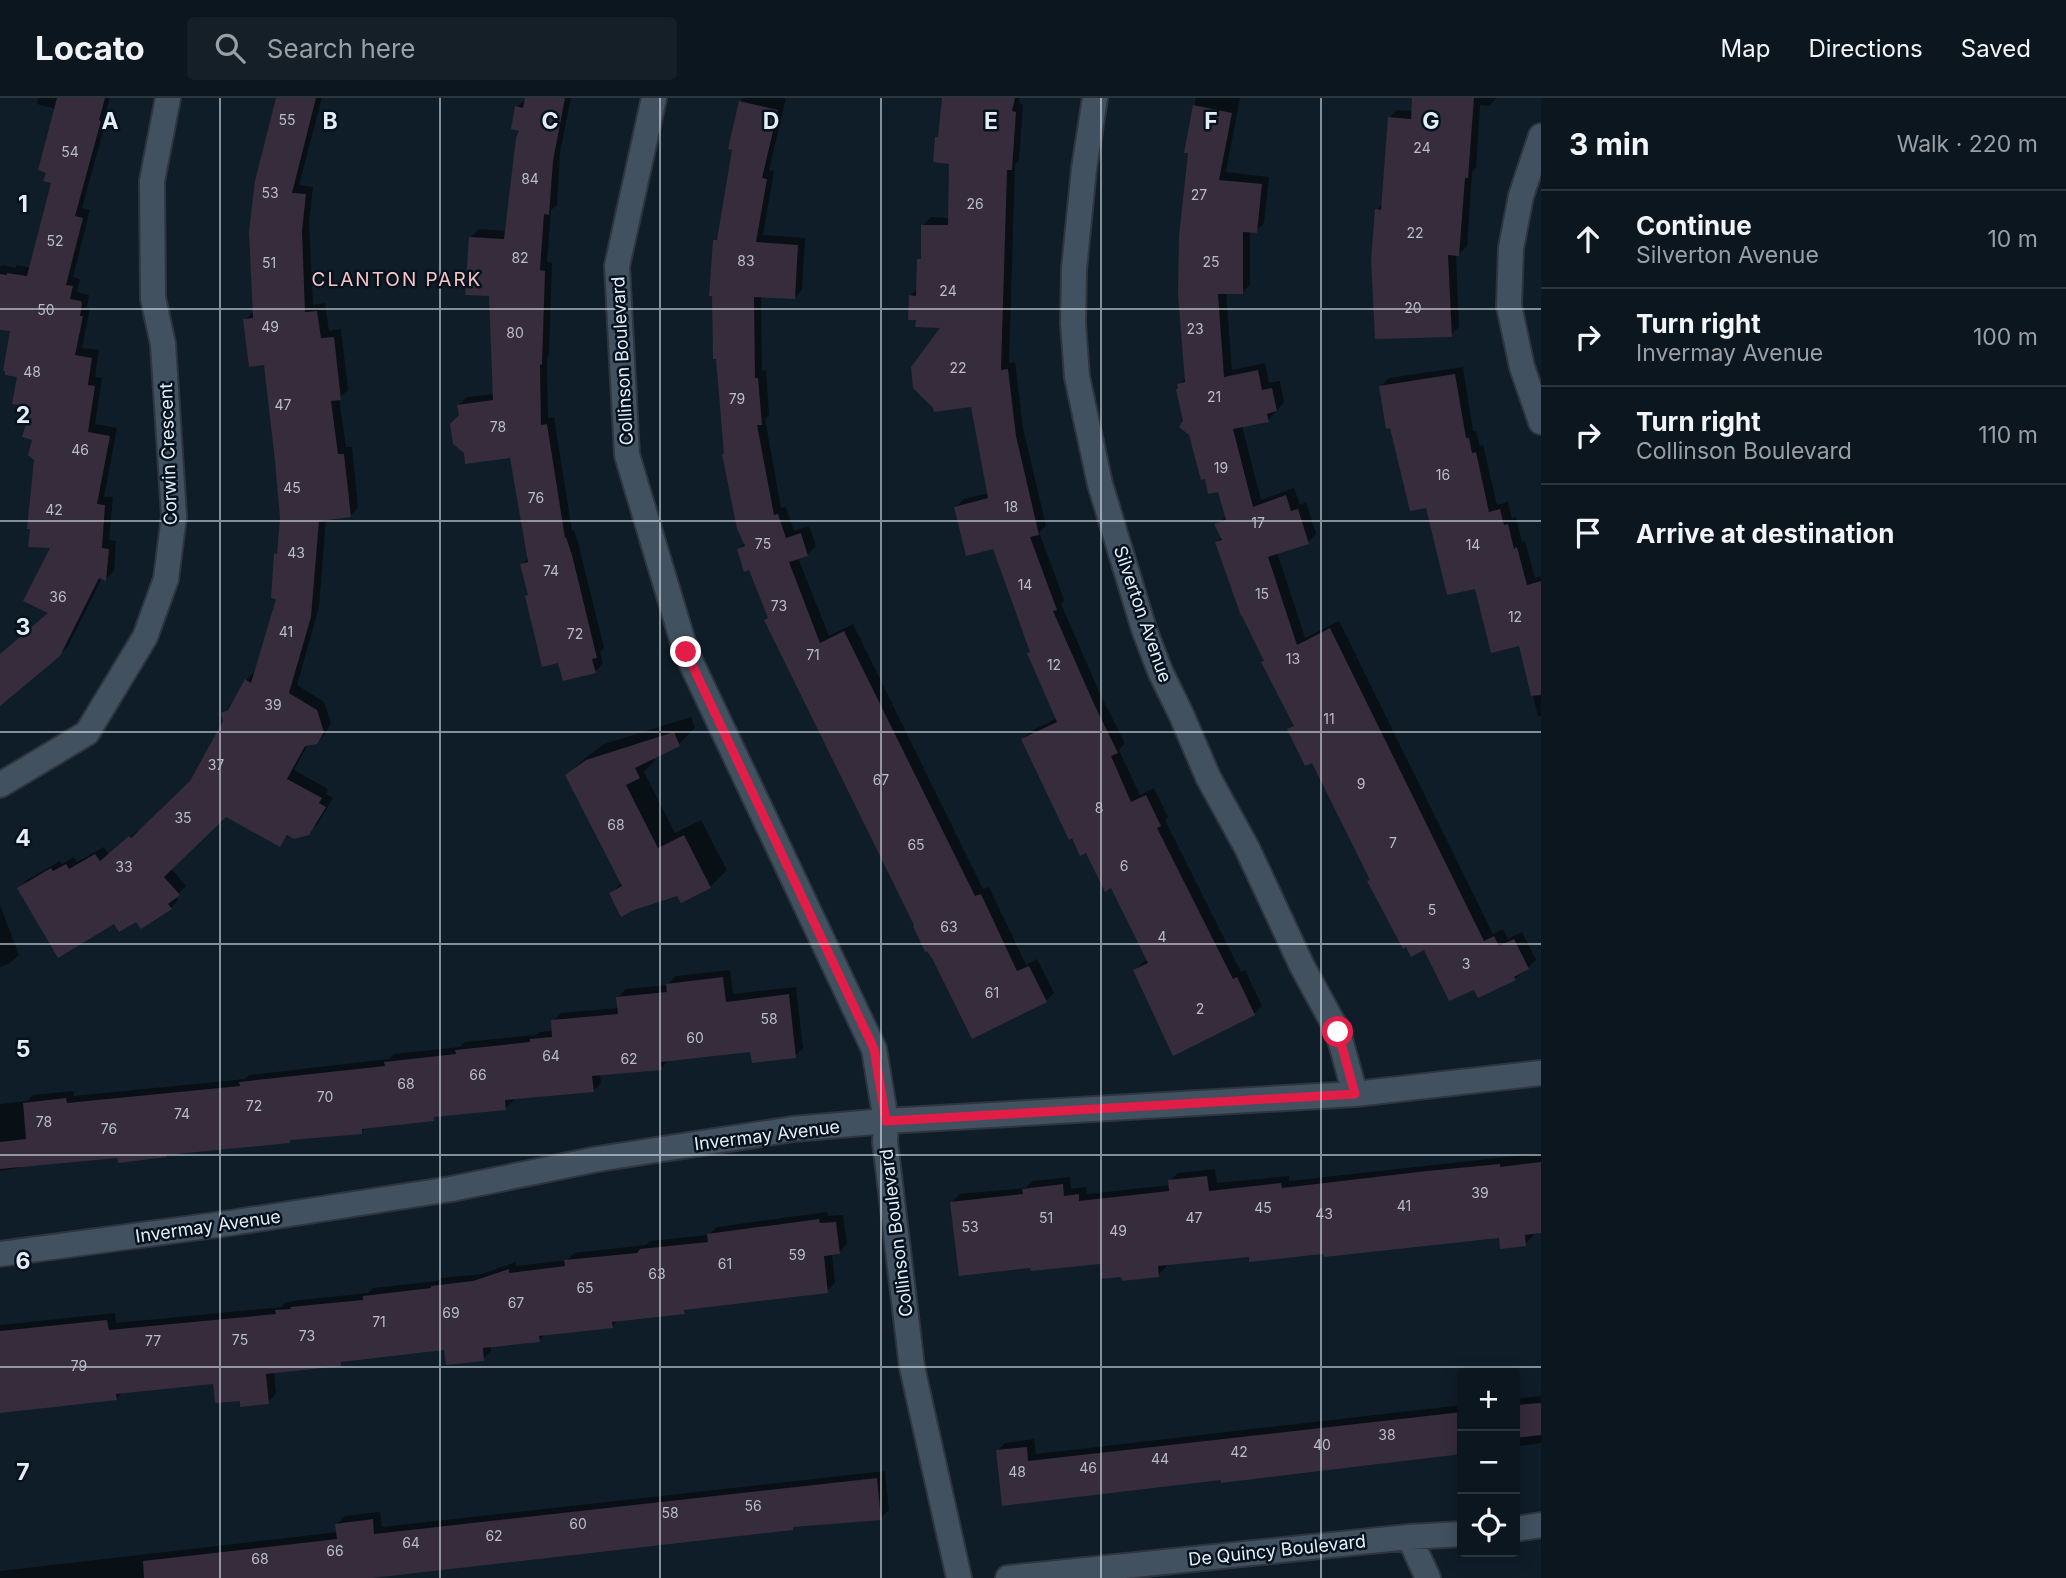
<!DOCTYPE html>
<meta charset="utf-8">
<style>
body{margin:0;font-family:Inter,sans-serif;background:#141f28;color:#f1f3f6}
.controls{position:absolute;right:21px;bottom:21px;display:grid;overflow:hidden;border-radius:7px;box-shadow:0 4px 18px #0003}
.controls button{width:63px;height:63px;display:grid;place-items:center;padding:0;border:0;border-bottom:2px solid #2b353d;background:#0b161f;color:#f1f3f6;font:35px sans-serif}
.stop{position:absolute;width:21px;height:21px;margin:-16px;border:5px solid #e11d48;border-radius:50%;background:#fff}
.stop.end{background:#e11d48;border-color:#fff;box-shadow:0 2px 7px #0008}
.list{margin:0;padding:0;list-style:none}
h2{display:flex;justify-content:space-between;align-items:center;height:91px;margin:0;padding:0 28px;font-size:30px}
h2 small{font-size:23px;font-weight:400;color:#9a9fa4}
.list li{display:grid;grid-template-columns:46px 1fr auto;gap:21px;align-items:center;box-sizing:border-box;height:98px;padding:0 28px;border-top:2px solid #2b353d}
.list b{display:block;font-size:26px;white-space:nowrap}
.list p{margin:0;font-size:23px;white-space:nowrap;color:#9a9fa4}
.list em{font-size:23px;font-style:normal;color:#9a9fa4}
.icon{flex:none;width:38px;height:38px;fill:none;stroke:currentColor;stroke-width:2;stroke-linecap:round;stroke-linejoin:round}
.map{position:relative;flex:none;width:1541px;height:1480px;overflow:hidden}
header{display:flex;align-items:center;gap:42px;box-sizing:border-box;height:98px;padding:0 35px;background:#0b161f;border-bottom:2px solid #2b353d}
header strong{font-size:33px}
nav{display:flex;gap:38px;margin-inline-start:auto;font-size:24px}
.search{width:490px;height:63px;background:#141f28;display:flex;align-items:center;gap:18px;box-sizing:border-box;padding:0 24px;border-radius:7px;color:#9a9fa4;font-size:26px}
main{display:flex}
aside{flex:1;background:#0b161f}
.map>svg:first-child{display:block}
.shadow{fill:#0007}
.building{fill:#362c3c}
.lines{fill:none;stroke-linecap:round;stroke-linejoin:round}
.street-casing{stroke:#2e353f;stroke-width:28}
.street{stroke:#425160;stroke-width:24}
.route{stroke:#e11d48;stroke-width:9}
.grid{fill:none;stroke:#e4edf6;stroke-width:2;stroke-opacity:0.55}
.labels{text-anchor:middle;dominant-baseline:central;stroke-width:5;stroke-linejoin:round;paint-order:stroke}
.number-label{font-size:14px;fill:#b8bdc8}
.street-label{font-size:18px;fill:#e4edf6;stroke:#06131f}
.neighbourhood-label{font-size:19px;letter-spacing:2px;fill:#f8c4c4;stroke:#06131f}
.grid-label{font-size:23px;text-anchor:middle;font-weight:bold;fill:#e4edf6;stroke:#06131f;stroke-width:5;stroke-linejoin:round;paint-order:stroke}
</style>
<header>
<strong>Locato</strong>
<div class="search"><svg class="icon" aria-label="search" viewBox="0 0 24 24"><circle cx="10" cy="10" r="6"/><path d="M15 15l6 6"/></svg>Search here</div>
<nav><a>Map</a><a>Directions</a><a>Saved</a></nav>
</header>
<main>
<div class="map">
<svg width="1541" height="1480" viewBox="0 0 1541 1480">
<rect width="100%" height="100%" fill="#0f1d29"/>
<path class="shadow" d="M38,0H110L106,14L108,15L82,110L90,112L73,179L80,181L77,194L89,197L87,210H90L82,250L99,252L95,279L102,280L95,326L117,330L104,399H113L109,442L116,443L114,473L106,481L102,480L68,548L59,557L0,584V557L50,514L53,448L36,361L33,307L19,277L12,232L0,230V169L2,167L15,170L17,167L31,170L53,84L56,11L37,6Z
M277,0H322L299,87L313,89L309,124L313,207L325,205L329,233L341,231L348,292L339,300L346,349H352L358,410L350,418L326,420L319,509L297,587L324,604L331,625L325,636L316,645L308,646L294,672L328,691L326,696L333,700L317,727L308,735L289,736L279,747L225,717L171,770L186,788L176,798L178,802L171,810L136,821L115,824L19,790L27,782L60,763L62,766L74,759L77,764L104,749L109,757L138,732L140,734L192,683L225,624L223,616L231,607L246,582L254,574L256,575L278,499L276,456L279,453L282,420L265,265L245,222L253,214Z
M527,0H571L560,54L557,107L551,112L547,164L552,165L549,257L547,259L548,320L554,319L572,433L574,432L579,448L604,550L600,554L603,565L595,574L559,563L530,496L522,467L529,459L512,358L461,317L459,307L467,299L494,296L491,197L471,139L479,131L507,133L522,32L517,9Z
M742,0H786L769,72L774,73L763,137L805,140L802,192L794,200L761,198L762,273L766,272L769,317L765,321L781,410L786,409L794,433L809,428L816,448L807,457L798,460L829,538L853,526L983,791L989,789L1026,867L1037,861L1054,895L1046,903L973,939L769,519L750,470L739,451L745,445L726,355L715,143L719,138L734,50L730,49Z
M944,0H1020L1019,5L1023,6L1019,62L1015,66L1009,265L1015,264L1023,330L1046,428L1039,434L1064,502L1061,506L1101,598L1125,645L1119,652L1140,697L1154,690L1168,719L1165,722L1241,874L1245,872L1262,908L1254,916L1135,872L1143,864L1149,862L1112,788L1087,753L1023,641L1031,633L1058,620L994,449L956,409L964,401L989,395L972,307L934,312L915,289L943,228L917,221L910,198L918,190L919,162L923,158V128L931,119L949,120L951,64L937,40L941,36Z
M1196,0H1240L1226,74L1269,79L1264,125L1256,133H1250V187L1242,195H1226L1232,272L1265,265L1269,285L1280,283L1284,304L1276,314L1268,322L1242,328L1261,402L1294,390L1300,407L1306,404L1316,436L1308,444L1277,454L1305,540L1339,523L1493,836L1503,831L1508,841L1522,834L1536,862L1515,881L1474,889L1425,850L1371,782L1312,663L1289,632L1295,626L1266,562L1217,444L1222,439L1216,427L1227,418L1219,391L1185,323L1179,287L1186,279L1190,54L1186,53Z
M1414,0H1497L1489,8L1480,7L1476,70L1472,74L1467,148L1459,156H1456L1459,229L1451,237L1377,112L1383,105L1389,20L1397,12L1413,13Z
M1463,269L1473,333H1476L1480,348L1483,347L1497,407L1508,404L1512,420L1516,419L1522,444L1525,443L1535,480L1541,478V618H1538L1520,546L1476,489L1427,408L1381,288L1389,280Z
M691,619L695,630L679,646L653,659L655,662L644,674L675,735L701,722L727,772L710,789L678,796L611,795L622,785L567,677L584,661L604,646Z
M0,807L19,857L10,865L0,869Z
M730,872L733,896L796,889L803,950L795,958L752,952L669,962L661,970L600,976L601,985L593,993L514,1000V1002L506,1010L437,1017L433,1021L367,1028L362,1034L292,1040L289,1043L168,1056L166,1057L118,1058L23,1067L19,1070L0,1073V1006L27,1003L33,997L74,993V998L245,981L249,977L389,961L394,956L460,949L465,944L536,937L540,934L554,933L553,923L561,915L619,910L618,899L626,891L667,887L676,878Z
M1541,1055V1134H1533V1138L1525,1146L1500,1138L1325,1154L1250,1157L1166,1165V1169L1158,1177H1123L1101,1164L952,1104L960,1096L1026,1090L1032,1083L1070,1079L1071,1091L1086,1089L1087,1096L1170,1087V1083L1178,1075L1215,1071L1217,1085L1289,1078V1083Z
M827,1114L828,1118L843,1117L847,1146L839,1154L832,1155L835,1185L827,1193L688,1210L684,1214L619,1221L612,1229L546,1236L539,1242L491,1248V1253L483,1261L446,1250L344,1262L341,1266L274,1273L276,1296L268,1304L241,1301L215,1284L124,1293L116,1301L0,1313V1227L115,1215L116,1225L282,1209L285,1205L300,1202L368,1195L373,1190L437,1183L441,1180L482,1176L516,1164V1168L567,1162L574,1155L646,1147L650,1143L708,1137L717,1129Z
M1541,1298V1345L1515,1349V1301Z
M1462,1307V1355L1222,1383V1380L1003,1406L997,1353L1005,1345L1034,1341L1036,1356Z
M885,1373L889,1412L881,1420L795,1427L792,1430L367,1480H0V1473L338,1434L337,1426L345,1418L380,1414L382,1429Z"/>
<path class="building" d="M57,0H105L99,22L101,23L75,118L83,120L66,187L73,188L70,201L81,203L82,206L80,218H83L75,257L92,260L88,287L95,288L88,334L110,338L97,406L105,407L102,450L109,451L106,483L99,480L60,558L0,608V556L48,515L23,503L50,450L28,449L30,431H27L34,362L28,357L32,342L22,339L31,309L12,306L17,279L5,277V273H3L10,233L0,232V176L7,177V175L27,178L51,85L43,83L46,75L38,72Z
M276,0H316L292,95L306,96L302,133L305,214L317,213L321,240L334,239L341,302L331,303L338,356H344L351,419L319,423L311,519L289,595L317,612L324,634L317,646L305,648L287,681L322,700L319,705L326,709L309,737L294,741L287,737L280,749L226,719L164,779L180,797L168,806L172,811L141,831L136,824L119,834L114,826L58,860L17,790L51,770L53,773L66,766L69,771L95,756L100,763L129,738L131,740L190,683L223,623L221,615L228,612L245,581L251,585L276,501L271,500L274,455L277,456L280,420L275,363L264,267L249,269L243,221L253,220L249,133L255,83Z
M525,0H565L553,63L549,117L544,116L540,172L545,173L542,267L540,266L541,327L547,326L565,440L566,439L572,457L597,560L592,561L596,575L563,583L558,565L542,569L525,498L528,497L520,466L528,464L510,360L465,366L464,355L453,346L450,326L459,317L457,307L493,302L489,198L465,197L469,139L504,141L516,40L519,33L511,31L515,8L523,10Z
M942,0H1015L1012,13L1016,14L1012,72H1007L1001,272L1008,271L1016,338L1039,437L1030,439L1057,512L1053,513L1094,606L1118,655L1111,658L1131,704L1146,697L1161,728L1157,730L1233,881L1237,879L1255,917L1173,958L1133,872L1148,865L1111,790L1105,794L1086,755L1080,758L1072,740L1069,742L1021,641L1057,624L1027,555L1030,554L993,451L966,458L954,409L988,400L971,309L934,314L933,310L913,290L911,269L940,230L915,229L916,222H908L909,197L916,198L917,161H921V127H948L949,66L933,64L935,39H938Z
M1412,0H1474L1468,80H1465L1459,158L1448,157L1452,239L1375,241L1371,162L1375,111L1381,112L1388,19L1411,21Z
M739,3L778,12L762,80L767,81L756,144L798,147L795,201L754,199L755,280H758L762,327H757L774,417L778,416L786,440L801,435L808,458L789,464L820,545L844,533L975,798L981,796L1017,873L1029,868L1047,904L972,941L933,862L927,853L925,854L913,828L914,827L764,522L768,520L749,472L744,474L737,451L745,448L737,431L722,356H724L716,261H713L712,198H709L713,142H717L732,52L728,51Z
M1193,7L1232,15L1219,82L1262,86L1257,135L1243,134V196H1218L1224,279L1258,272L1262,292L1272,290L1277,313L1267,316L1269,324L1233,331L1253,409L1286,397L1291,413L1298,411L1309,446L1268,459L1297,547L1330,530L1484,843L1494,838L1499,848L1514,841L1529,871L1514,879L1516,882L1478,900L1474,892L1449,903L1424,852L1411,859L1406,849L1403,851L1367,783L1370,782L1312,665L1305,668L1287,631L1294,628L1261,564L1264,563L1242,518H1241L1215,444L1222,442L1214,426L1226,422L1218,394L1208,396L1205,381L1201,382L1189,337L1179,329L1183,323L1176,291H1178L1177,286L1185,284L1178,196L1179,138L1188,55H1184Z
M1455,276L1466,340H1469L1472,355L1476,354L1489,414L1500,411L1504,427L1508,426L1514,451L1517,449L1527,487L1541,483V597L1531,598L1519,548L1491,555L1475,491L1447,497L1426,410L1410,413L1390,330L1386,331L1379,288Z
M674,634L680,648L635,670L640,680L626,687L658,750L684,737L711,790L681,805L677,798L634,812L621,819L609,795L622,788L565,677L586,662Z
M723,879L726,904L789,896L796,960L752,965L750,954L661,964L662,972L592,978L594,994L505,1002L506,1012L434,1019V1023L362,1031V1036L290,1042V1045L166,1057L167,1059L118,1065L117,1060L0,1071V1044L26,1041L23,1005L66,1000L67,1005L240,988L239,984L385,968L384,964L456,956L455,952L530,944V941L552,939L551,922L618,916L616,899L667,894L666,886Z
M1541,1064V1135L1525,1137L1526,1148L1500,1151L1499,1140L1324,1159L1323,1156L1249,1164V1159L1158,1168L1159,1179L1122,1183L1121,1179L1101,1181L1100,1166L1031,1173L1030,1170L959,1178L950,1104L1023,1096L1022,1091L1063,1086L1064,1098L1079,1096V1103L1169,1093L1168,1082L1207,1078L1209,1093L1281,1085L1282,1090L1427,1073L1500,1066V1069Z
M819,1121L820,1125L836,1124L840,1156L824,1158L828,1195L684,1212L685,1216L612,1224L613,1230L539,1238L540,1244L483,1250L484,1263L446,1267L444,1252L341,1264V1268L266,1276L269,1306L240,1309V1303L215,1305L213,1286L116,1296L117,1302L0,1315V1233L107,1222L109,1232L276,1216L275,1212L291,1211L290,1209L363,1202V1198L431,1190V1188L473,1183L509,1171V1175L565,1168L564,1162L637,1155L640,1151L708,1144L707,1136Z
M1541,1305V1337L1515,1340V1307Z
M1462,1314V1356L1221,1385V1382L1002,1408L996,1352L1027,1349L1028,1363Z
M877,1380L881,1422L793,1429V1432L372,1480H144L143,1463L337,1441L335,1426L373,1421L374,1436Z"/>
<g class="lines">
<g class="street-casing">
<path id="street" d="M654,0L617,168L627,357L686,554L874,951L886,1023L885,1044L912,1269L959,1480
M1095,0L1084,71L1074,171L1073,225L1077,279L1100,386L1144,531L1160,573L1181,616L1208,679L1247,750L1302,868L1338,934L1355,996
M1541,38L1521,98L1511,150L1509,208L1522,269L1541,324
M0,687L87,635L145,539L166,481L174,418L163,246L153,200L152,83L168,0
M0,1156L230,1125L451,1091L598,1061L793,1031L886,1023L1355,996L1541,975
M1515,1431L1541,1427
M1409,1439L1428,1480
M1008,1480L1409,1439L1462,1436"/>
</g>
<use href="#street" class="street"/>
</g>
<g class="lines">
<path class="route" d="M686,554L874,951L886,1023L1355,996L1338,934"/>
</g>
<path class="grid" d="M220,0V1480M440,0V1480M660,0V1480M881,0V1480M1101,0V1480M1321,0V1480M0,211H1541M0,423H1541M0,634H1541M0,846H1541M0,1057H1541M0,1269H1541"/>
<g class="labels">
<g class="number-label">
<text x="287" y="21">55</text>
<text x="1422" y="49">24</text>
<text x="70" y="53">54</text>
<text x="530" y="80">84</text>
<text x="270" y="94">53</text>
<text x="1199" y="96">27</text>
<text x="975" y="105">26</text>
<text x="1415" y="134">22</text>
<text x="55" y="142">52</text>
<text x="520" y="159">82</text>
<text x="746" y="162">83</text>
<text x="1211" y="163">25</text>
<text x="269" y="164">51</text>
<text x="948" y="192">24</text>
<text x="1413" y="209">20</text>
<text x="46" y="211">50</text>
<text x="270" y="228">49</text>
<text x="1195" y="230">23</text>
<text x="515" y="234">80</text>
<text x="958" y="269">22</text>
<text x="32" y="273">48</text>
<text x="1214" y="298">21</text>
<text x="737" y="300">79</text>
<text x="283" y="306">47</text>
<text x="498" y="328">78</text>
<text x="80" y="351">46</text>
<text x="1221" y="369">19</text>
<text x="1443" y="376">16</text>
<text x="292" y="389">45</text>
<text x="536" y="399">76</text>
<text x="1011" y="408">18</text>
<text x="54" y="411">42</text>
<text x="1258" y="424">17</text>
<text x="763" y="445">75</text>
<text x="1473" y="446">14</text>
<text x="296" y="454">43</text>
<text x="551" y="472">74</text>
<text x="1025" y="486">14</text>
<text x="1262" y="495">15</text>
<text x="58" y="498">36</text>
<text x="779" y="507">73</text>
<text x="1515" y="518">12</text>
<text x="286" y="533">41</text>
<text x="575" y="535">72</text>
<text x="813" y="556">71</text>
<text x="1293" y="560">13</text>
<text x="1054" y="566">12</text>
<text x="273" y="606">39</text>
<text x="1329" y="620">11</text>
<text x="216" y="666">37</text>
<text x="881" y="681">67</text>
<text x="1361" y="685">9</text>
<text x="1099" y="709">8</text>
<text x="183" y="719">35</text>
<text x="616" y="726">68</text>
<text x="1393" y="744">7</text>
<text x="916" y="746">65</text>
<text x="1124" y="767">6</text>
<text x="124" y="768">33</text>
<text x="1432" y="811">5</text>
<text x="949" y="828">63</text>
<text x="1162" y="838">4</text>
<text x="1466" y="865">3</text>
<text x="992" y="894">61</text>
<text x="1200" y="910">2</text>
<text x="769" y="920">58</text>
<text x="695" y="939">60</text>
<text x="551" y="957">64</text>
<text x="629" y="960">62</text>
<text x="478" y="976">66</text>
<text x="406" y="985">68</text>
<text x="325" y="998">70</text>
<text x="254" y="1007">72</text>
<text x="182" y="1015">74</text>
<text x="44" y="1023">78</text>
<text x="109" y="1030">76</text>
<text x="1480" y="1094">39</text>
<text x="1404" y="1107">41</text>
<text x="1263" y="1109">45</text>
<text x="1324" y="1115">43</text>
<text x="1046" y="1119">51</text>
<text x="1194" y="1119">47</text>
<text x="970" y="1128">53</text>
<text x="1118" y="1132">49</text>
<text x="797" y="1156">59</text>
<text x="725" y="1165">61</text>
<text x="657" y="1175">63</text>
<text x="585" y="1189">65</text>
<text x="516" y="1204">67</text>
<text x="451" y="1214">69</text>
<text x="379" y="1223">71</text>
<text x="307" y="1237">73</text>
<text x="240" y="1241">75</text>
<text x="153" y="1242">77</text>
<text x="79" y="1267">79</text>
<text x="1387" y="1336">38</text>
<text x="1322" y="1346">40</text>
<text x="1239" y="1353">42</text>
<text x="1160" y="1360">44</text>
<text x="1088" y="1369">46</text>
<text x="1017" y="1373">48</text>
<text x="753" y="1407">56</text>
<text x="670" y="1414">58</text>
<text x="578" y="1425">60</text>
<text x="494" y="1437">62</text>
<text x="411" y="1444">64</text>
<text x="335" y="1452">66</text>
<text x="260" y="1460">68</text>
</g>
<g class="street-label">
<text transform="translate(622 263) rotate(-93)">Collinson Boulevard</text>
<text transform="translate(168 356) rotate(-92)">Corwin Crescent</text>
<text transform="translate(1143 516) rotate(71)">Silverton Avenue</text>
<text transform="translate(767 1037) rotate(-7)">Invermay Avenue</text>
<text transform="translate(208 1128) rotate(-8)">Invermay Avenue</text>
<text transform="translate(896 1135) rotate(-97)">Collinson Boulevard</text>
<text transform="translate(1277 1452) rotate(-6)">De Quincy Boulevard</text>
</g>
<g class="neighbourhood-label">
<text x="397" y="181">CLANTON PARK</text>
</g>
</g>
<g class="grid-label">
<text x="110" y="31">A</text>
<text x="330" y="31">B</text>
<text x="550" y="31">C</text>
<text x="771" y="31">D</text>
<text x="991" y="31">E</text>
<text x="1211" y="31">F</text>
<text x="1431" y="31">G</text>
<text x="23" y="114">1</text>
<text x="23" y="325">2</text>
<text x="23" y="537">3</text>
<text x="23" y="748">4</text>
<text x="23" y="959">5</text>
<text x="23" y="1171">6</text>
<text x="23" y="1382">7</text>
</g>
</svg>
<div class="controls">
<button>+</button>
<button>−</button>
<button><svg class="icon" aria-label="locate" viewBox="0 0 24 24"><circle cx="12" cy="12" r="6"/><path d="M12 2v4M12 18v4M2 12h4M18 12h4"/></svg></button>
</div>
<div class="stop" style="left:1338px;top:934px"></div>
<div class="stop end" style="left:686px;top:554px"></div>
</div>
<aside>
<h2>3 min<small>Walk · 220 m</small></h2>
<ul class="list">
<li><svg class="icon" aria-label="ahead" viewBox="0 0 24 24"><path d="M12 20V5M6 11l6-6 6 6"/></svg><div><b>Continue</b><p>Silverton Avenue</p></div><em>10 m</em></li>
<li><svg class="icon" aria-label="right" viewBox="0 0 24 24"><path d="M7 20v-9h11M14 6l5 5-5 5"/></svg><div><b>Turn right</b><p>Invermay Avenue</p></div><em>100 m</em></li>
<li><svg class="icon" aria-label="right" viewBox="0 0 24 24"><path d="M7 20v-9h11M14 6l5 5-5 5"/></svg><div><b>Turn right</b><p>Collinson Boulevard</p></div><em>110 m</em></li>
<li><svg class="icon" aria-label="arrive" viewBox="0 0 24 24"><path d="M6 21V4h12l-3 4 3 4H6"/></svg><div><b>Arrive at destination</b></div></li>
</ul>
</aside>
</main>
